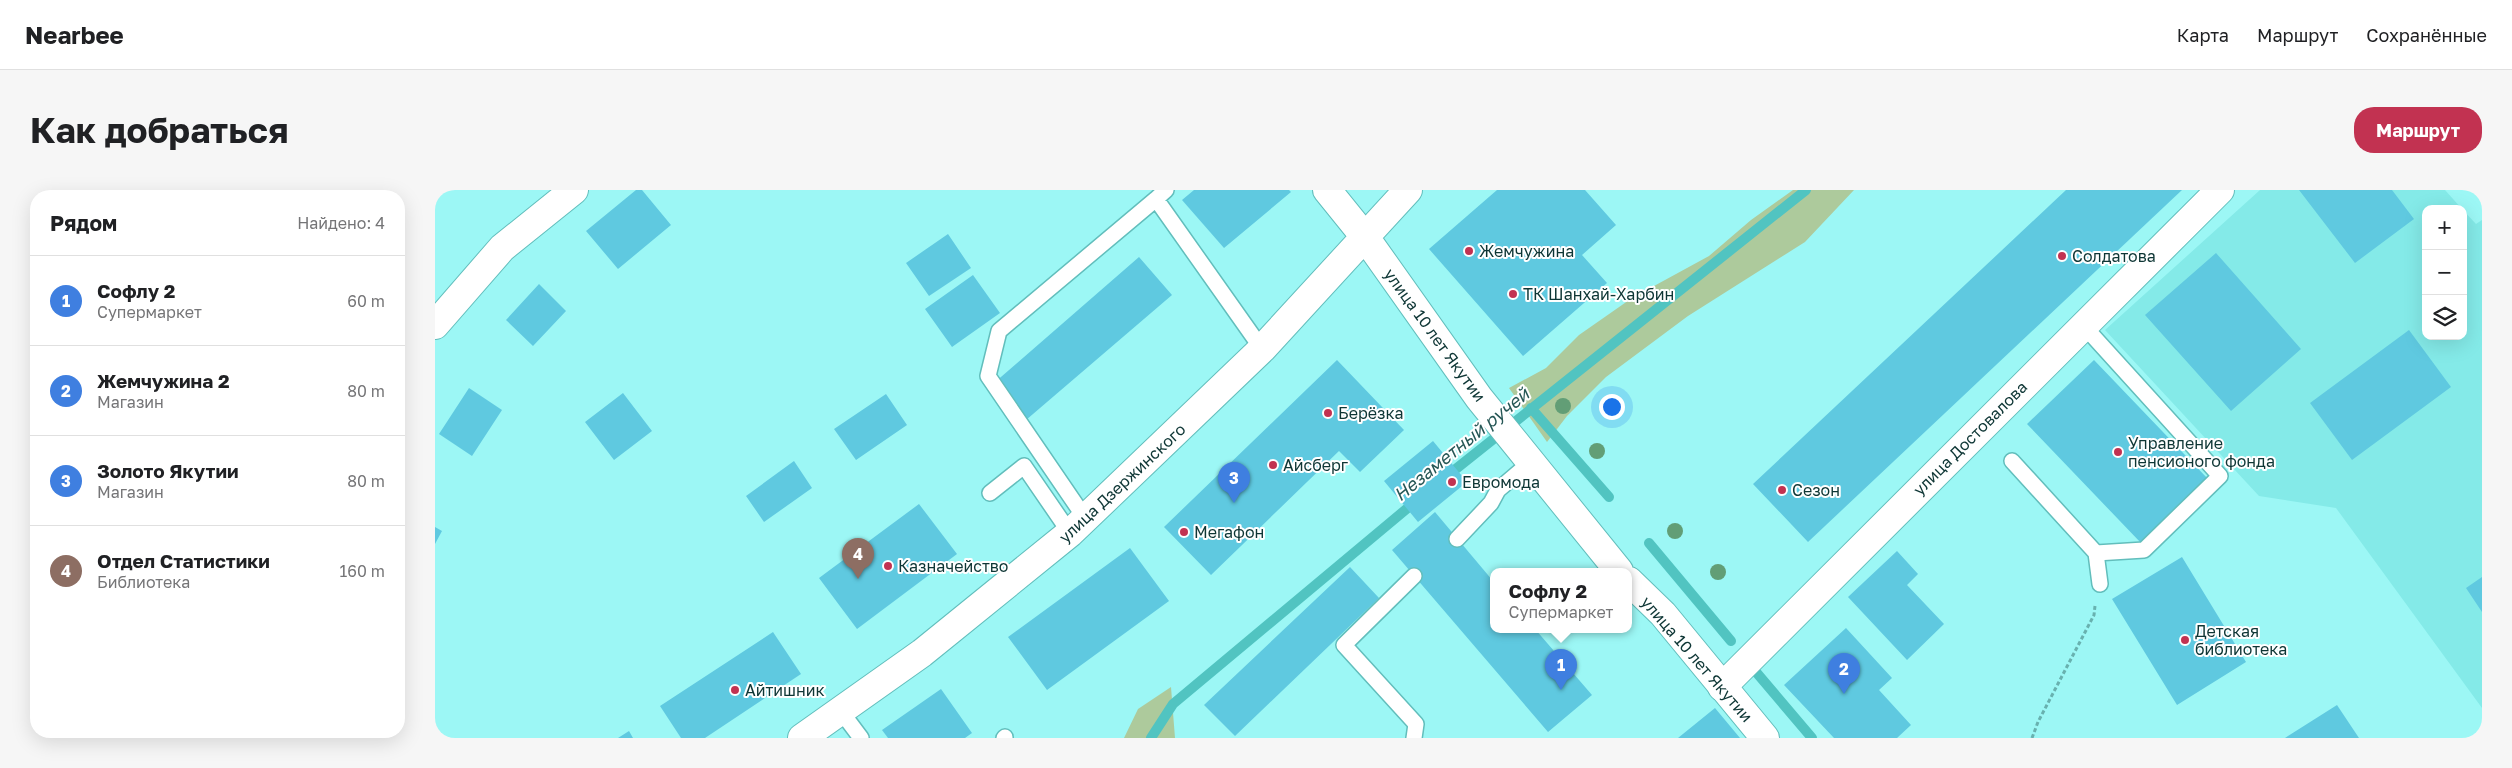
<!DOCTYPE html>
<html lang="ru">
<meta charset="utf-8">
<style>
body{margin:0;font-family:"Golos Text",sans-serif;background:#f6f6f6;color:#202124}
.controls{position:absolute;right:15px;top:15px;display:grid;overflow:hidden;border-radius:10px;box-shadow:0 5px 20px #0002}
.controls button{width:45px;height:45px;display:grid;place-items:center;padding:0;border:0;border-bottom:1px solid #e0e0e0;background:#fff;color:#202124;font:25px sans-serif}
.you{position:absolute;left:1176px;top:216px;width:18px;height:18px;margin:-12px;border:4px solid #fff;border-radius:50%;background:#1a73e8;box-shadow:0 0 0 8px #1a73e833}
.badge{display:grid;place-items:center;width:32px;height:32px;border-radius:50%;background:#c23251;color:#fff;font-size:16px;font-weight:700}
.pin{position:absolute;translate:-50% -41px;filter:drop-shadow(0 1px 2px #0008)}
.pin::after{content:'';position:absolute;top:26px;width:18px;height:15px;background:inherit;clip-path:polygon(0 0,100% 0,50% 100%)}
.popup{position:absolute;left:1055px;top:378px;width:142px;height:65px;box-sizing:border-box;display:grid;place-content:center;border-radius:10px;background:#fff;filter:drop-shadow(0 1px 4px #0005);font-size:16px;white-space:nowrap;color:#757577}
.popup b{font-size:19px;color:#202124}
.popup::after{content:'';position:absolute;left:50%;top:100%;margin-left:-10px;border:10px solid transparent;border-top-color:#fff}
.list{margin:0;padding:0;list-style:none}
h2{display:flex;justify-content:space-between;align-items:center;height:65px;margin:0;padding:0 20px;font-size:21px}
h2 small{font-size:16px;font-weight:400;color:#757577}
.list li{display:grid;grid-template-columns:32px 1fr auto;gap:15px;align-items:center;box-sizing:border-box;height:90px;padding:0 20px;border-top:1px solid #e0e0e0}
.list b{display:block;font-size:19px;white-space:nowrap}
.list p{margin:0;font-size:16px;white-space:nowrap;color:#757577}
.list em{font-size:16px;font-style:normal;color:#757577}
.icon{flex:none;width:28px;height:28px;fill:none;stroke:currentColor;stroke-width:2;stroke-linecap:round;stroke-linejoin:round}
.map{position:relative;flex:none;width:2047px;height:548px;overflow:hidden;border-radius:20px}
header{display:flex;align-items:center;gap:30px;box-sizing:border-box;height:70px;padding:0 25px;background:#fff;border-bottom:1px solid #e0e0e0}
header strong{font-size:24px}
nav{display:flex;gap:28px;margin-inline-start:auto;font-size:18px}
.intro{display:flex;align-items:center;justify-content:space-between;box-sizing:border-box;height:120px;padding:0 30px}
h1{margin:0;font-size:35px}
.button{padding:12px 22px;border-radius:20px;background:#c23251;color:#fff;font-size:18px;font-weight:700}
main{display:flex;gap:30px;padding:0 30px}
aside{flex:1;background:#fff;border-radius:20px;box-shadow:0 5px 20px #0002}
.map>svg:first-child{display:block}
.built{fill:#84eae8}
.green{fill:#adca9c}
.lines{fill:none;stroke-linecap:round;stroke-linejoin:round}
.stream{stroke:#51c4c1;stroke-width:10}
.building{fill:#5fc9e0}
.lane-casing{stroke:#62bebc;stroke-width:18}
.street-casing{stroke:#62bebc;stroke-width:30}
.secondary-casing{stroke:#62bebc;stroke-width:30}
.primary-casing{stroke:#62bebc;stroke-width:30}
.path{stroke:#68b1af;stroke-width:3;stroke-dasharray:4 2.5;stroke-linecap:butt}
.lane{stroke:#fff;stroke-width:15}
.street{stroke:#fff;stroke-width:28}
.secondary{stroke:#fff;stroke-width:28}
.primary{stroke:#fff;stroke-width:28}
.tree{fill:#629e76}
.poi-dot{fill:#c23251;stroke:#fff;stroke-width:2}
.labels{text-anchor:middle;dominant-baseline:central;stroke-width:4;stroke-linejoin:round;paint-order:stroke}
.poi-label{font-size:16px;fill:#0e3635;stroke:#fff;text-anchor:start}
.street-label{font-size:16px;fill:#0e3635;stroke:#fff}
.water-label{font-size:18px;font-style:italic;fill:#265756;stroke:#fff}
</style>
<header>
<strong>Nearbee</strong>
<nav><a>Карта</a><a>Маршрут</a><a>Сохранённые</a></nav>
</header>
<div class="intro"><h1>Как добраться</h1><a class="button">Маршрут</a></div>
<main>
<aside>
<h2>Рядом<small>Найдено: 4</small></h2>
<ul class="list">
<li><span class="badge" style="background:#3f7fe0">1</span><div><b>Софлу 2</b><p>Супермаркет</p></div><em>60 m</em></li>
<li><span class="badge" style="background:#3f7fe0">2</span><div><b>Жемчужина 2</b><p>Магазин</p></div><em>80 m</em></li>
<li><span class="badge" style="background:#3f7fe0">3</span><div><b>Золото Якутии</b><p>Магазин</p></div><em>80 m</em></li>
<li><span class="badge" style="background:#8d6e63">4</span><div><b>Отдел Статистики</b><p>Библиотека</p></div><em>160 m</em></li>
</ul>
</aside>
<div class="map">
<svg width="2047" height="548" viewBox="0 0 2047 548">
<rect width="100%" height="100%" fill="#9cf7f5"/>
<path class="built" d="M1825,0H2010L2027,19H1991V146H2028V20L2041,34L2047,30V518L1901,318L1824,306L1670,140Z"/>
<path class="green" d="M1358,0H1419L1370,52L1253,126L1171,187L1132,226L1112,252L1074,198L1111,178L1144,145L1197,108L1274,66L1316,30Z
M736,497L740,548H689L703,519Z"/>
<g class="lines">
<path class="stream" d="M1096,218L1174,307
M1012,286L1371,0
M1214,353L1296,451
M1321,482L1377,548
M716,548L738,514L981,311"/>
</g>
<path class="building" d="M201,0H207L236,35L183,79L151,41Z
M759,0H854L856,2L789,58L747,10Z
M1062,0H1150L1181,35L1147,65L1172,93L1088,166L994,59Z
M1631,0H1747L1373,352L1318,294Z
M1864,0H1957L1979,29L1920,73Z
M513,44L536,78L494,106L471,73Z
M1781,63L1866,159L1796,221L1710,125Z
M704,67L737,105L591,230L559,193Z
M538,85L565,123L517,157L490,119Z
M104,94L131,121L98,156L71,130Z
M1974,140L2016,197L1917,270L1875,213Z
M902,170L969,240L925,282L904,261L776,385L729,337Z
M1659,170L1773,289L1706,353L1592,234Z
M34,198L67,220L37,266L4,244Z
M188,203L217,241L179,270L150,232Z
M451,204L472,235L421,270L399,239Z
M998,251L1032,292L983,332L949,291Z
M359,271L377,298L329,332L311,306Z
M484,314L522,364L422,439L384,388Z
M1000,322L1058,391V439H1100L1157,505L1113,542L957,360Z
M0,337L7,341L0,354Z
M695,358L734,411L612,500L573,447Z
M1462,361L1483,384L1472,395L1509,434L1472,470L1413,407Z
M1747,367L1811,472L1742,515L1677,409Z
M915,377L944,408L800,546L769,515Z
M2047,387V422L2031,398Z
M1411,438L1457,488L1444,500L1476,535L1462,548H1399L1349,495Z
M338,442L366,484L270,548H246L225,516Z
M506,499L537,543L530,548H453L447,540Z
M1902,515L1924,548H1850Z
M1280,518L1305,548H1243Z
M194,541L198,548H183Z"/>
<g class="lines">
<g class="lane-casing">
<path id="lane" d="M731,0L721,9L827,159
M1648,135L1785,286L1709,360L1661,363L1665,394
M1577,271L1661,363
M555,303L589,276L635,343
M650,328L553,186L564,141L721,9
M1022,349L1056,313L1063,300L1097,271
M979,386L909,455L981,534L979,548
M405,520L426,548
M569,548L570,547"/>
</g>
<g class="street-casing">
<path id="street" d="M1287,497L1785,0"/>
</g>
<g class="secondary-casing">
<path id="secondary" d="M892,0L930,47L1044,208L1184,381
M1194,391L1228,424L1330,548
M367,548L487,463L635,343L827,159L973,0"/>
</g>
<g class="primary-casing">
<path id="primary" d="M0,135L67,58L139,0"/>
</g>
<path class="path" d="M1597,548L1603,532L1659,425L1660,416"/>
<use href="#lane" class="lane"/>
<use href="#street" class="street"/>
<use href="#secondary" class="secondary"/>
<use href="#primary" class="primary"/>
</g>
<g class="tree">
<circle cx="1128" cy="216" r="8"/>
<circle cx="1162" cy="261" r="8"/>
<circle cx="1240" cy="341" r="8"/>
<circle cx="1283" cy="382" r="8"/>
</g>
<g class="poi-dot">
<circle cx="1034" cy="61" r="5"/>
<circle cx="1627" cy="66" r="5"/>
<circle cx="1078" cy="104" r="5"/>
<circle cx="893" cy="223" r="5"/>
<circle cx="1683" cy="262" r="5"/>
<circle cx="838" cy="275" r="5"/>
<circle cx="1017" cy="292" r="5"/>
<circle cx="1347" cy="300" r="5"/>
<circle cx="749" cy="342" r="5"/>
<circle cx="453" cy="376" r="5"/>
<circle cx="1750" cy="450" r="5"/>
<circle cx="300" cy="500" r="5"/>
</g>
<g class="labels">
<g class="poi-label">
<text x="1044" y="61">Жемчужина</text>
<text x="1637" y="66">Солдатова</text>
<text x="1088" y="104">ТК Шанхай-Харбин</text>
<text x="903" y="223">Берёзка</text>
<text x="1693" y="253">Управление<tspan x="1693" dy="18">пенсионого фонда</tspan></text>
<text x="848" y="275">Айсберг</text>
<text x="1027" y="292">Евромода</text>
<text x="1357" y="300">Сезон</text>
<text x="759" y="342">Мегафон</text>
<text x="463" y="376">Казначейство</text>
<text x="1760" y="441">Детская<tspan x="1760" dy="18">библиотека</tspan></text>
<text x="310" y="500">Айтишник</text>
</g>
<g class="street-label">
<text transform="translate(1000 145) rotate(54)">улица 10 лет Якутии</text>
<text transform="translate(1535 248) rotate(-45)">улица Достовалова</text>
<text transform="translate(687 293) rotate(-43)">улица Дзержинского</text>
<text transform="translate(1262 469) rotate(49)">улица 10 лет Якутии</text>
</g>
<g class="water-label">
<text transform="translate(1026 254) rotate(-39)">Незаметный ручей</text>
</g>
</g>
</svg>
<div class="controls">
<button>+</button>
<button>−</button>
<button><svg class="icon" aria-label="layers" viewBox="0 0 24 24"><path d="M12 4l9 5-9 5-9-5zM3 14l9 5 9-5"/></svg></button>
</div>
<div class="you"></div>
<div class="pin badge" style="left:1126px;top:500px;background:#3f7fe0">1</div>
<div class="popup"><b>Софлу 2</b>Супермаркет</div>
<div class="pin badge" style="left:1409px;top:504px;background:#3f7fe0">2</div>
<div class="pin badge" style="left:799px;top:313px;background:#3f7fe0">3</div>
<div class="pin badge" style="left:423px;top:389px;background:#8d6e63">4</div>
</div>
</main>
